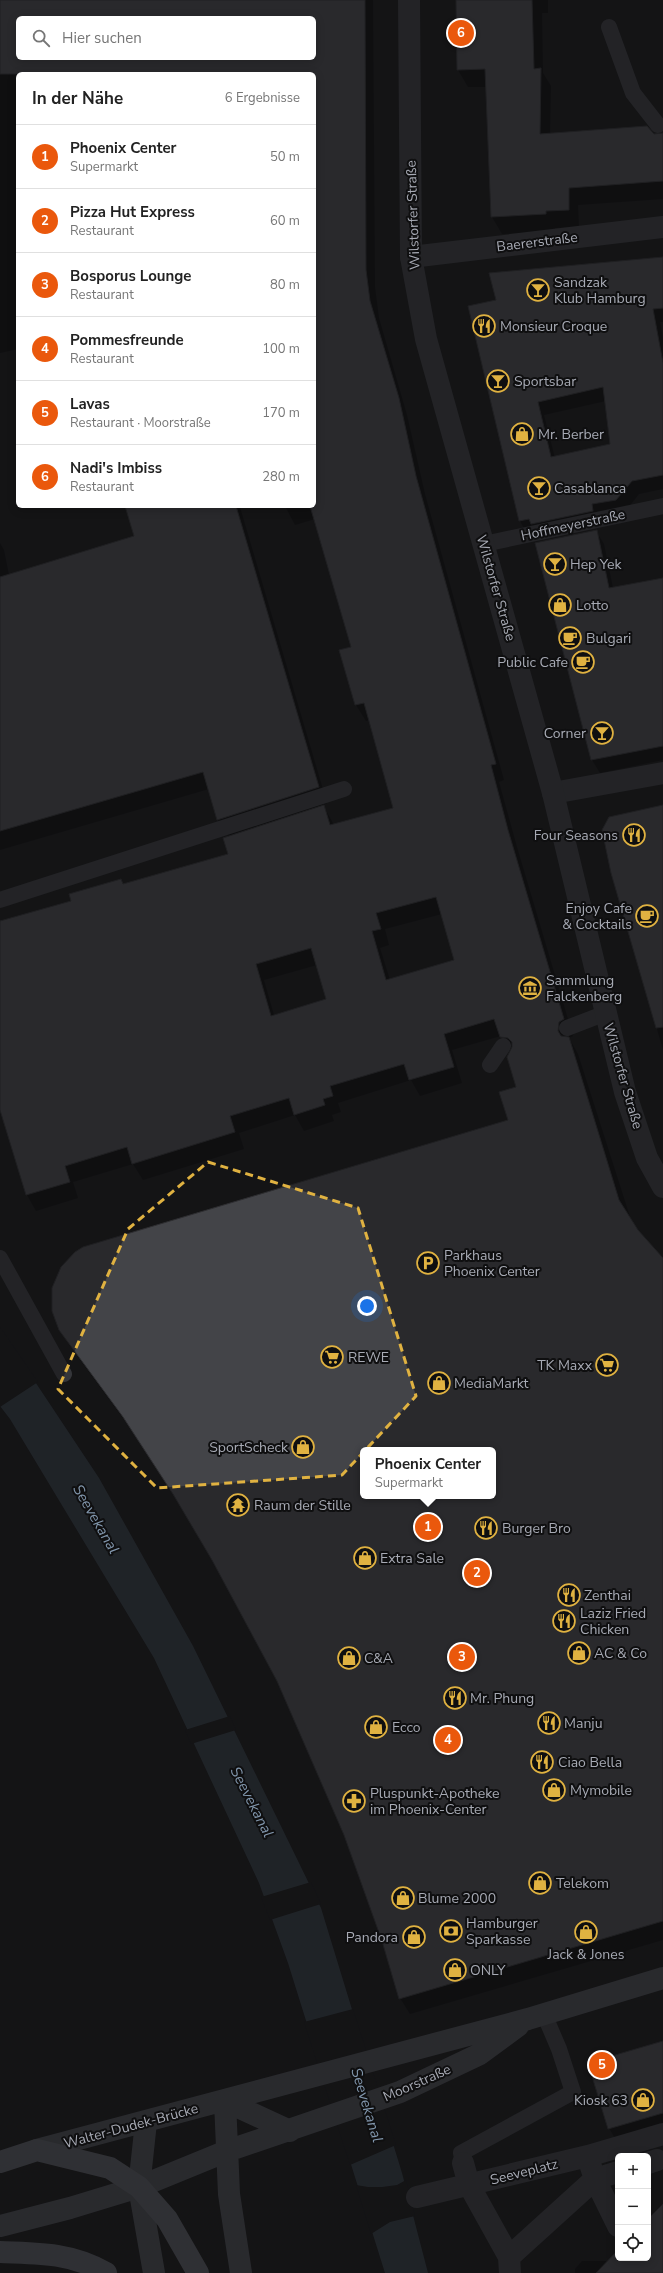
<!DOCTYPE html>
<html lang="de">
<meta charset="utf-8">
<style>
body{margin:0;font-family:"Nunito Sans",sans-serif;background:#f2f2f2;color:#222}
.controls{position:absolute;right:12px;bottom:12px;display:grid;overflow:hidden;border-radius:6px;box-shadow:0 2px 10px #0003}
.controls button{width:36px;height:36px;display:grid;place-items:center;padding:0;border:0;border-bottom:1px solid #e0e0e0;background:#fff;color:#222;font:20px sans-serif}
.you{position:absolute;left:367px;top:1306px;width:14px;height:14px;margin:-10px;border:3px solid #fff;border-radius:50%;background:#1a73e8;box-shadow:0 0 0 6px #1a73e833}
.badge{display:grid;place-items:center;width:26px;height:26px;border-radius:50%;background:#ea580c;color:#fff;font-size:13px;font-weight:700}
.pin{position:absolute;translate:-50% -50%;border:2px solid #fff;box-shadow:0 1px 4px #0006}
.popup{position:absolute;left:360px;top:1447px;width:136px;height:52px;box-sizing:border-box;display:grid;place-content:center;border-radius:6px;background:#fff;filter:drop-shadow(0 1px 3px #0005);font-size:13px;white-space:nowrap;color:#767676}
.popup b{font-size:15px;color:#222}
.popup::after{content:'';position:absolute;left:50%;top:100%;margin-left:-8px;border:8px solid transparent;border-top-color:#fff}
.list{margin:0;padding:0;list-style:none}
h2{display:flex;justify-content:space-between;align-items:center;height:52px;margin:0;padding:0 16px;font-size:17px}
h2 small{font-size:13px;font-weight:400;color:#767676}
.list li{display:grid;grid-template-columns:26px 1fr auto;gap:12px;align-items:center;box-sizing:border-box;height:64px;padding:0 16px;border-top:1px solid #e0e0e0}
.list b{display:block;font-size:15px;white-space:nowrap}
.list p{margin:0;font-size:13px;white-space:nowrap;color:#767676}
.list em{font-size:13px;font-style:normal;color:#767676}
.icon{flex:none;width:22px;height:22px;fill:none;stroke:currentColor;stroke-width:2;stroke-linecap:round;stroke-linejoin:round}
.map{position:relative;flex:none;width:663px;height:2273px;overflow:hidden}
.search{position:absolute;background:#fff;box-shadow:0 2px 10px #0003;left:16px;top:16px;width:300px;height:44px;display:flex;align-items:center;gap:10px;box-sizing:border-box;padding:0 14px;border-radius:6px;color:#767676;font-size:15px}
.panel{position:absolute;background:#fff;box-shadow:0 2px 10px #0003;left:16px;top:72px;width:300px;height:436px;border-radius:6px}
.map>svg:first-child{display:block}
.water{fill:#2e363d}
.pier{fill:#141415}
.shadow{fill:#0007;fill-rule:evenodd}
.building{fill:#434448;stroke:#2e2e31;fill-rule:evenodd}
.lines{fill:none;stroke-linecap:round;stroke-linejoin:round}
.service{stroke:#35363a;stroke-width:16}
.pedestrian{stroke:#35363a;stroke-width:22}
.minor{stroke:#35363a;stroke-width:22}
.tertiary{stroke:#35363a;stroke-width:22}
.secondary{stroke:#43454a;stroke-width:22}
.primary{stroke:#515359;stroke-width:22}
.marked{fill:none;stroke:#e0b241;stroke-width:3;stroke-dasharray:8 5;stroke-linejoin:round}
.labels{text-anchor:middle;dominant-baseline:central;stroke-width:4;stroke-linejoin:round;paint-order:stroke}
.street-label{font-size:14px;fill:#a7aab4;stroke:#0f0f10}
.poi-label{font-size:14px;fill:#a7aab4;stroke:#0f0f10;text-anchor:start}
.water-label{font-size:15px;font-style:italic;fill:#8196ac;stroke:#0f0f10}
</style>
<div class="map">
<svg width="663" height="2273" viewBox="0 0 663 2273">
<rect width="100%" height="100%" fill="#141415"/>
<path class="water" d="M0,1329L99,1478L193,1646L321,1908L402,2173L428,2273H385L288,1963L259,1883L154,1658L10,1419L0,1406Z"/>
<path class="pier" d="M0,1327L38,1382L0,1407Z
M230,1716L236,1730L191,1744L185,1730Z
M311,1882L321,1904L270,1920L261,1897Z
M353,2009L396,2145L350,2165L304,2022Z
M406,2180L415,2216L390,2222L371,2234L356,2185L368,2187H382L397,2185Z"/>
<path class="shadow" d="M0,0H373L375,287L379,318L407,415L425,494L504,780L499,782L517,847L573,1036L569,1038L578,1054L632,1223L663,1259V1940L410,2014L400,1998L383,1941L345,1835L278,1681L216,1564L184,1510L134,1433L70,1346L60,1330L509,1120L517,1088L510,1053L501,1036L452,1050L462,1083L420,1096L411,1080L338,1103L341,1112L332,1115L334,1121L304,1131L295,1115L239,1133L244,1149L143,1180L133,1164L73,1182L78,1198L36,1211L27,1195L0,1108V922L72,902L121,880L123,885L229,855V837L218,819L209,789L0,850V543L4,550L9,575L135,537L126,506H246L240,507L327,803L323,805L334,825L395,808L370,720L366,721L356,705L340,651L352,647L315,519L295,525L285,506H314V74H18V349L0,353ZM18,18H314V58H18ZM442,914L455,961L390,980L380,948L389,945L385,929ZM317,965L327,1000L274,1015L264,980ZM363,1450H493V1496H363Z
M457,0H548V13H542L543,73L551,86L550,134H663V199L578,205L579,227L555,228V232L502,234L492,217L487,87H468L458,70Z
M663,259V322H660L663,338V489L639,494L624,513L527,534L520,521L497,301ZM606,401L612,445L555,458L544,415Z
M596,531L604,544L613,588L663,579V760L600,773L592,760L537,544Z
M663,806V1050L612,872Z
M663,2042V2137L621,2149L609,2128Z
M663,2204V2273H575V2269L582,2261H620L621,2258H648V2220Z"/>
<path class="building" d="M0,0H365L366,270L370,301L399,398L416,476L496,764L491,765L508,830L564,1019L559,1022L558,1031L561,1036L569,1037L619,1200L638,1230L663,1258V1921L399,1999L382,1941L344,1835L277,1681L212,1560L173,1494L123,1417L59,1330L52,1311V1288L61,1267L75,1252L83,1247L508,1120L499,1092L516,1087L507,1057L512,1047V1042L508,1038L500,1037L494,1019L444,1034L454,1067L409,1080L404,1064L330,1086L333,1096L323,1099L325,1105L294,1115L289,1098L230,1116L235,1132L132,1164L127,1147L65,1166L70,1182L26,1195L0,1110V921L71,901L69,894L121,879L123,884L228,854L223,838L324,805L330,825L393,808L364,703L355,705L339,650L351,647L310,506H314V74H0ZM18,18H314V58H18ZM436,897L454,960L386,980L372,931L381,929L376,913ZM311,948L326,999L271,1016L256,964ZM363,1450H493V1496H363Z
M456,0H532L534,69L541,68L540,134L647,126L654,134L663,133V181L569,188V210L546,211V214L491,217L485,69L457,70Z
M663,257V308L653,309L663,363V475L632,481L616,500L592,504L593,511L531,524L529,519L519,521L468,306L496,300L489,273ZM603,387L610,444L551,457L538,402Z
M125,506H236L319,787L217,820L203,772L0,831V577L134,536Z
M597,530L609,588L663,578V746L591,760L535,543Z
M663,805V1027L656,1028L611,873L602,830L609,817Z
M663,2041V2113L608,2129L588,2063Z
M663,2204V2273H596L618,2250V2258H648V2219Z"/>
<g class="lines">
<path class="service" d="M609,27L633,93L658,125
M484,544L663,506
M0,900L344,789
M567,1028L606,1013
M490,1065L503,1046
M0,1258L64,1374
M463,2163L461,2153L573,2092L559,2049L544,2014"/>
<path class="pedestrian" d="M463,2163L469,2185L509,2257L510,2273
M648,2163L657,2160
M591,2167L595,2179L618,2226
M417,2197L588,2156L663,2134
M509,2257L595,2179L618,2172"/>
<path class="minor" d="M411,257L663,227
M553,793L663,773"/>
<path class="tertiary" d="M409,0L411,257L426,339L553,793L625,1092L647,1158L663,1187"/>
<path class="secondary" d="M225,2101L229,2194L241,2273
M225,2101L290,2131
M146,2122L139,2187L154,2273
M37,2150L528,2019L663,1978
M0,2226L70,2208L139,2187L227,2151L400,2092L480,2054L518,2026"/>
<path class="primary" d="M0,2162L37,2150L110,2168L139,2187L167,2219L198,2273
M0,2252C37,2253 73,2253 106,2273"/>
</g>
<path d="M0 0H663V2273H0ZM208,1162L358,1208L416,1396L342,1475L157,1488L58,1389L128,1229Z" fill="#141415" fill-opacity=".55" fill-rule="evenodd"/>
<path class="marked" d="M208,1162L358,1208L416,1396L342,1475L157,1488L58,1389L128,1229Z"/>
<defs>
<g id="bar-ring" transform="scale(1.15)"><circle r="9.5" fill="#0f0f10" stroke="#e0b241" stroke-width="1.5"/><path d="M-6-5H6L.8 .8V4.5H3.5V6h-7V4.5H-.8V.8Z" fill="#e0b241"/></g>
<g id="restaurant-ring" transform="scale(1.15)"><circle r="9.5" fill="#0f0f10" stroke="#e0b241" stroke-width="1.5"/><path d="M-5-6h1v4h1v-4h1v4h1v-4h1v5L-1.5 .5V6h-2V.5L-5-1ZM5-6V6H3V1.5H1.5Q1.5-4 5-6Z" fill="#e0b241"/></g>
<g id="shop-ring" transform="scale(1.15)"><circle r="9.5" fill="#0f0f10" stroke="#e0b241" stroke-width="1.5"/><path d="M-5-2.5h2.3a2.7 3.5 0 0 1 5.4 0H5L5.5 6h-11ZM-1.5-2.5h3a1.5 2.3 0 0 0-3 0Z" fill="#e0b241"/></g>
<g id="cafe-ring" transform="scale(1.15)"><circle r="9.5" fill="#0f0f10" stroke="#e0b241" stroke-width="1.5"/><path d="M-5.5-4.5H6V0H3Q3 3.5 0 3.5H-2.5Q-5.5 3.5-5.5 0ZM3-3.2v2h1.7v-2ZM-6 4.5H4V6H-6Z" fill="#e0b241"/></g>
<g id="museum-ring" transform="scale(1.15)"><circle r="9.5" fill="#0f0f10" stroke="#e0b241" stroke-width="1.5"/><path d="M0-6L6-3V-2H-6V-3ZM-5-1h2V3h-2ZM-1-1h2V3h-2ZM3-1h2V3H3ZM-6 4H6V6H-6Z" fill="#e0b241"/></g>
<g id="parking-ring" transform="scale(1.15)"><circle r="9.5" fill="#0f0f10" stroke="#e0b241" stroke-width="1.5"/><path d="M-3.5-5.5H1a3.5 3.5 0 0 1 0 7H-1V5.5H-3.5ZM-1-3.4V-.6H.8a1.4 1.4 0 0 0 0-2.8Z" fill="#e0b241"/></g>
<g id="supermarket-ring" transform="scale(1.15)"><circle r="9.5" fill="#0f0f10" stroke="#e0b241" stroke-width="1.5"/><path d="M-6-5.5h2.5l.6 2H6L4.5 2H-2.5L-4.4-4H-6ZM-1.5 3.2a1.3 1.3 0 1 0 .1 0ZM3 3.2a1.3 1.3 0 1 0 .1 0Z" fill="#e0b241"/></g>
<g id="temple-ring" transform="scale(1.15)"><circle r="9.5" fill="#0f0f10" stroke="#e0b241" stroke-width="1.5"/><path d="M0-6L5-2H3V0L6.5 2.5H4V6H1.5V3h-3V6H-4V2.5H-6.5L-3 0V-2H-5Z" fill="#e0b241"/></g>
<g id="pharmacy-ring" transform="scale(1.15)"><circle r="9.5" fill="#0f0f10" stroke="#e0b241" stroke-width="1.5"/><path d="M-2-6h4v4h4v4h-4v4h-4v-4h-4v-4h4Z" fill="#e0b241"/></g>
<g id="bank-ring" transform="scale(1.15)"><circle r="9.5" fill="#0f0f10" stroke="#e0b241" stroke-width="1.5"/><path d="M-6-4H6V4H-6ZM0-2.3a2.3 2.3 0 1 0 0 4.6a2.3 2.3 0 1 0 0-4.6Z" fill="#e0b241"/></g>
</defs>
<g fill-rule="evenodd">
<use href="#bar-ring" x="538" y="290"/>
<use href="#restaurant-ring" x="484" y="326"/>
<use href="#bar-ring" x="498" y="381"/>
<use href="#shop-ring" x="522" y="434"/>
<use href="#bar-ring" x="539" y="488"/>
<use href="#bar-ring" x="555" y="564"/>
<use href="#shop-ring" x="560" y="605"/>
<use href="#cafe-ring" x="570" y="638"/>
<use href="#cafe-ring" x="583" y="662"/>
<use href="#bar-ring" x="602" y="733"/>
<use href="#restaurant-ring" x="634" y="835"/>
<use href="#cafe-ring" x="647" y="916"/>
<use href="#museum-ring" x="530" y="988"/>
<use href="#parking-ring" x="428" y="1263"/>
<use href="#supermarket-ring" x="332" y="1357"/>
<use href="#supermarket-ring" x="607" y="1365"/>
<use href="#shop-ring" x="439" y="1383"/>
<use href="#shop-ring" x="303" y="1447"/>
<use href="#temple-ring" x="238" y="1505"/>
<use href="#restaurant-ring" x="486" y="1528"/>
<use href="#shop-ring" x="365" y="1558"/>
<use href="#restaurant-ring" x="569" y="1595"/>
<use href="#restaurant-ring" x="564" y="1621"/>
<use href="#shop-ring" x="579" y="1653"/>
<use href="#shop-ring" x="349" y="1658"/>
<use href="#restaurant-ring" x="455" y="1698"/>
<use href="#restaurant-ring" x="549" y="1723"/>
<use href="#shop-ring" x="376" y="1727"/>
<use href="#restaurant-ring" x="542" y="1762"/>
<use href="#shop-ring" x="554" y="1790"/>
<use href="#pharmacy-ring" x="354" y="1801"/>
<use href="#shop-ring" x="540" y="1883"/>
<use href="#shop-ring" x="403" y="1898"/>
<use href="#bank-ring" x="451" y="1931"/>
<use href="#shop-ring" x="586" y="1932"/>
<use href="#shop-ring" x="414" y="1937"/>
<use href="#shop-ring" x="455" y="1970"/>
<use href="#shop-ring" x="643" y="2100"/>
</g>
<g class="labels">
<g class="street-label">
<text transform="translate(413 215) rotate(-92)">Wilstorfer Straße</text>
<text transform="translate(537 242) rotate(-7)">Baererstraße</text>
<text transform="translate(573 525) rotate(-12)">Hoffmeyerstraße</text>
<text transform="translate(496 588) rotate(74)">Wilstorfer Straße</text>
<text transform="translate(623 1076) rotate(74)">Wilstorfer Straße</text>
<text transform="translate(417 2083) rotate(-24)">Moorstraße</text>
<text transform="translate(131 2126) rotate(-15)">Walter-Dudek-Brücke</text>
<text transform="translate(524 2172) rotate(-14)">Seeveplatz</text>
</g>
<g class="poi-label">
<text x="554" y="282">Sandzak<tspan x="554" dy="16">Klub Hamburg</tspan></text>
<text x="500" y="326">Monsieur Croque</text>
<text x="514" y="381">Sportsbar</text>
<text x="538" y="434">Mr. Berber</text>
<text x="554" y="488">Casablanca</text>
<text x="570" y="564">Hep Yek</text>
<text x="576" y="605">Lotto</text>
<text x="586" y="638">Bulgari</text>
<text x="568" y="662" text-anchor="end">Public Cafe</text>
<text x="586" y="733" text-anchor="end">Corner</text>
<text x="618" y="835" text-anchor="end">Four Seasons</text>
<text x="632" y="908" text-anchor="end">Enjoy Cafe<tspan x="632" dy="16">&amp; Cocktails</tspan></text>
<text x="546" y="980">Sammlung<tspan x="546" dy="16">Falckenberg</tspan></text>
<text x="444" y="1255">Parkhaus<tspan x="444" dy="16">Phoenix Center</tspan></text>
<text x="348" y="1357">REWE</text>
<text x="592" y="1365" text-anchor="end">TK Maxx</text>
<text x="454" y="1383">MediaMarkt</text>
<text x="288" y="1447" text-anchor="end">SportScheck</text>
<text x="254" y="1505">Raum der Stille</text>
<text x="502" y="1528">Burger Bro</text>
<text x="380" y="1558">Extra Sale</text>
<text x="584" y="1595">Zenthai</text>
<text x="580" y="1613">Laziz Fried<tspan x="580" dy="16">Chicken</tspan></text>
<text x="594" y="1653">AC &amp; Co</text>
<text x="364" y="1658">C&amp;A</text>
<text x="470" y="1698">Mr. Phung</text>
<text x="564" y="1723">Manju</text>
<text x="392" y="1727">Ecco</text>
<text x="558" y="1762">Ciao Bella</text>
<text x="570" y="1790">Mymobile</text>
<text x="370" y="1793">Pluspunkt-Apotheke<tspan x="370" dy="16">im Phoenix-Center</tspan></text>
<text x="556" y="1883">Telekom</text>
<text x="418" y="1898">Blume 2000</text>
<text x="466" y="1923">Hamburger<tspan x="466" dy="16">Sparkasse</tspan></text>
<text x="398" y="1937" text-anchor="end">Pandora</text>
<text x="586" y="1954" text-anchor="middle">Jack &amp; Jones</text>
<text x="470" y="1970">ONLY</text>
<text x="628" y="2100" text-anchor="end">Kiosk 63</text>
</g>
<g class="water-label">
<text transform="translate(96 1519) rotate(60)">Seevekanal</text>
<text transform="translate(252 1802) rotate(63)">Seevekanal</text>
<text transform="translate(367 2105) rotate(73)">Seevekanal</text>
</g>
</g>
</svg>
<div class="controls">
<button>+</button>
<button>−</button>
<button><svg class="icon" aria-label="locate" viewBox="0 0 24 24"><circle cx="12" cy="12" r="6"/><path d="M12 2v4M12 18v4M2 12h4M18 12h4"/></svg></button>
</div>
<div class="you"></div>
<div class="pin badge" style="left:428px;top:1527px">1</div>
<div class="popup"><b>Phoenix Center</b>Supermarkt</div>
<div class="pin badge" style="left:477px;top:1573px">2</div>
<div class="pin badge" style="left:462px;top:1657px">3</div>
<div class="pin badge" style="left:448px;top:1740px">4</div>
<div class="pin badge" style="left:602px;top:2065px">5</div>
<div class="pin badge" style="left:461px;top:33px">6</div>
<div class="search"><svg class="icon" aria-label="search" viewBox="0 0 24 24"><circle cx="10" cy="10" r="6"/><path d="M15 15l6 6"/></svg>Hier suchen</div>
<section class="panel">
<h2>In der Nähe<small>6 Ergebnisse</small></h2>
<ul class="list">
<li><span class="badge">1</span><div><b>Phoenix Center</b><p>Supermarkt</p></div><em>50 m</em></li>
<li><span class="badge">2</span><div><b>Pizza Hut Express</b><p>Restaurant</p></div><em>60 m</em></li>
<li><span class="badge">3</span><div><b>Bosporus Lounge</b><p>Restaurant</p></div><em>80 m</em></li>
<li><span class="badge">4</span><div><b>Pommesfreunde</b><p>Restaurant</p></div><em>100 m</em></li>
<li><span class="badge">5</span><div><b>Lavas</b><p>Restaurant · Moorstraße</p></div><em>170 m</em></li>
<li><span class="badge">6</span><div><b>Nadi's Imbiss</b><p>Restaurant</p></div><em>280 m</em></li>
</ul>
</section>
</div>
